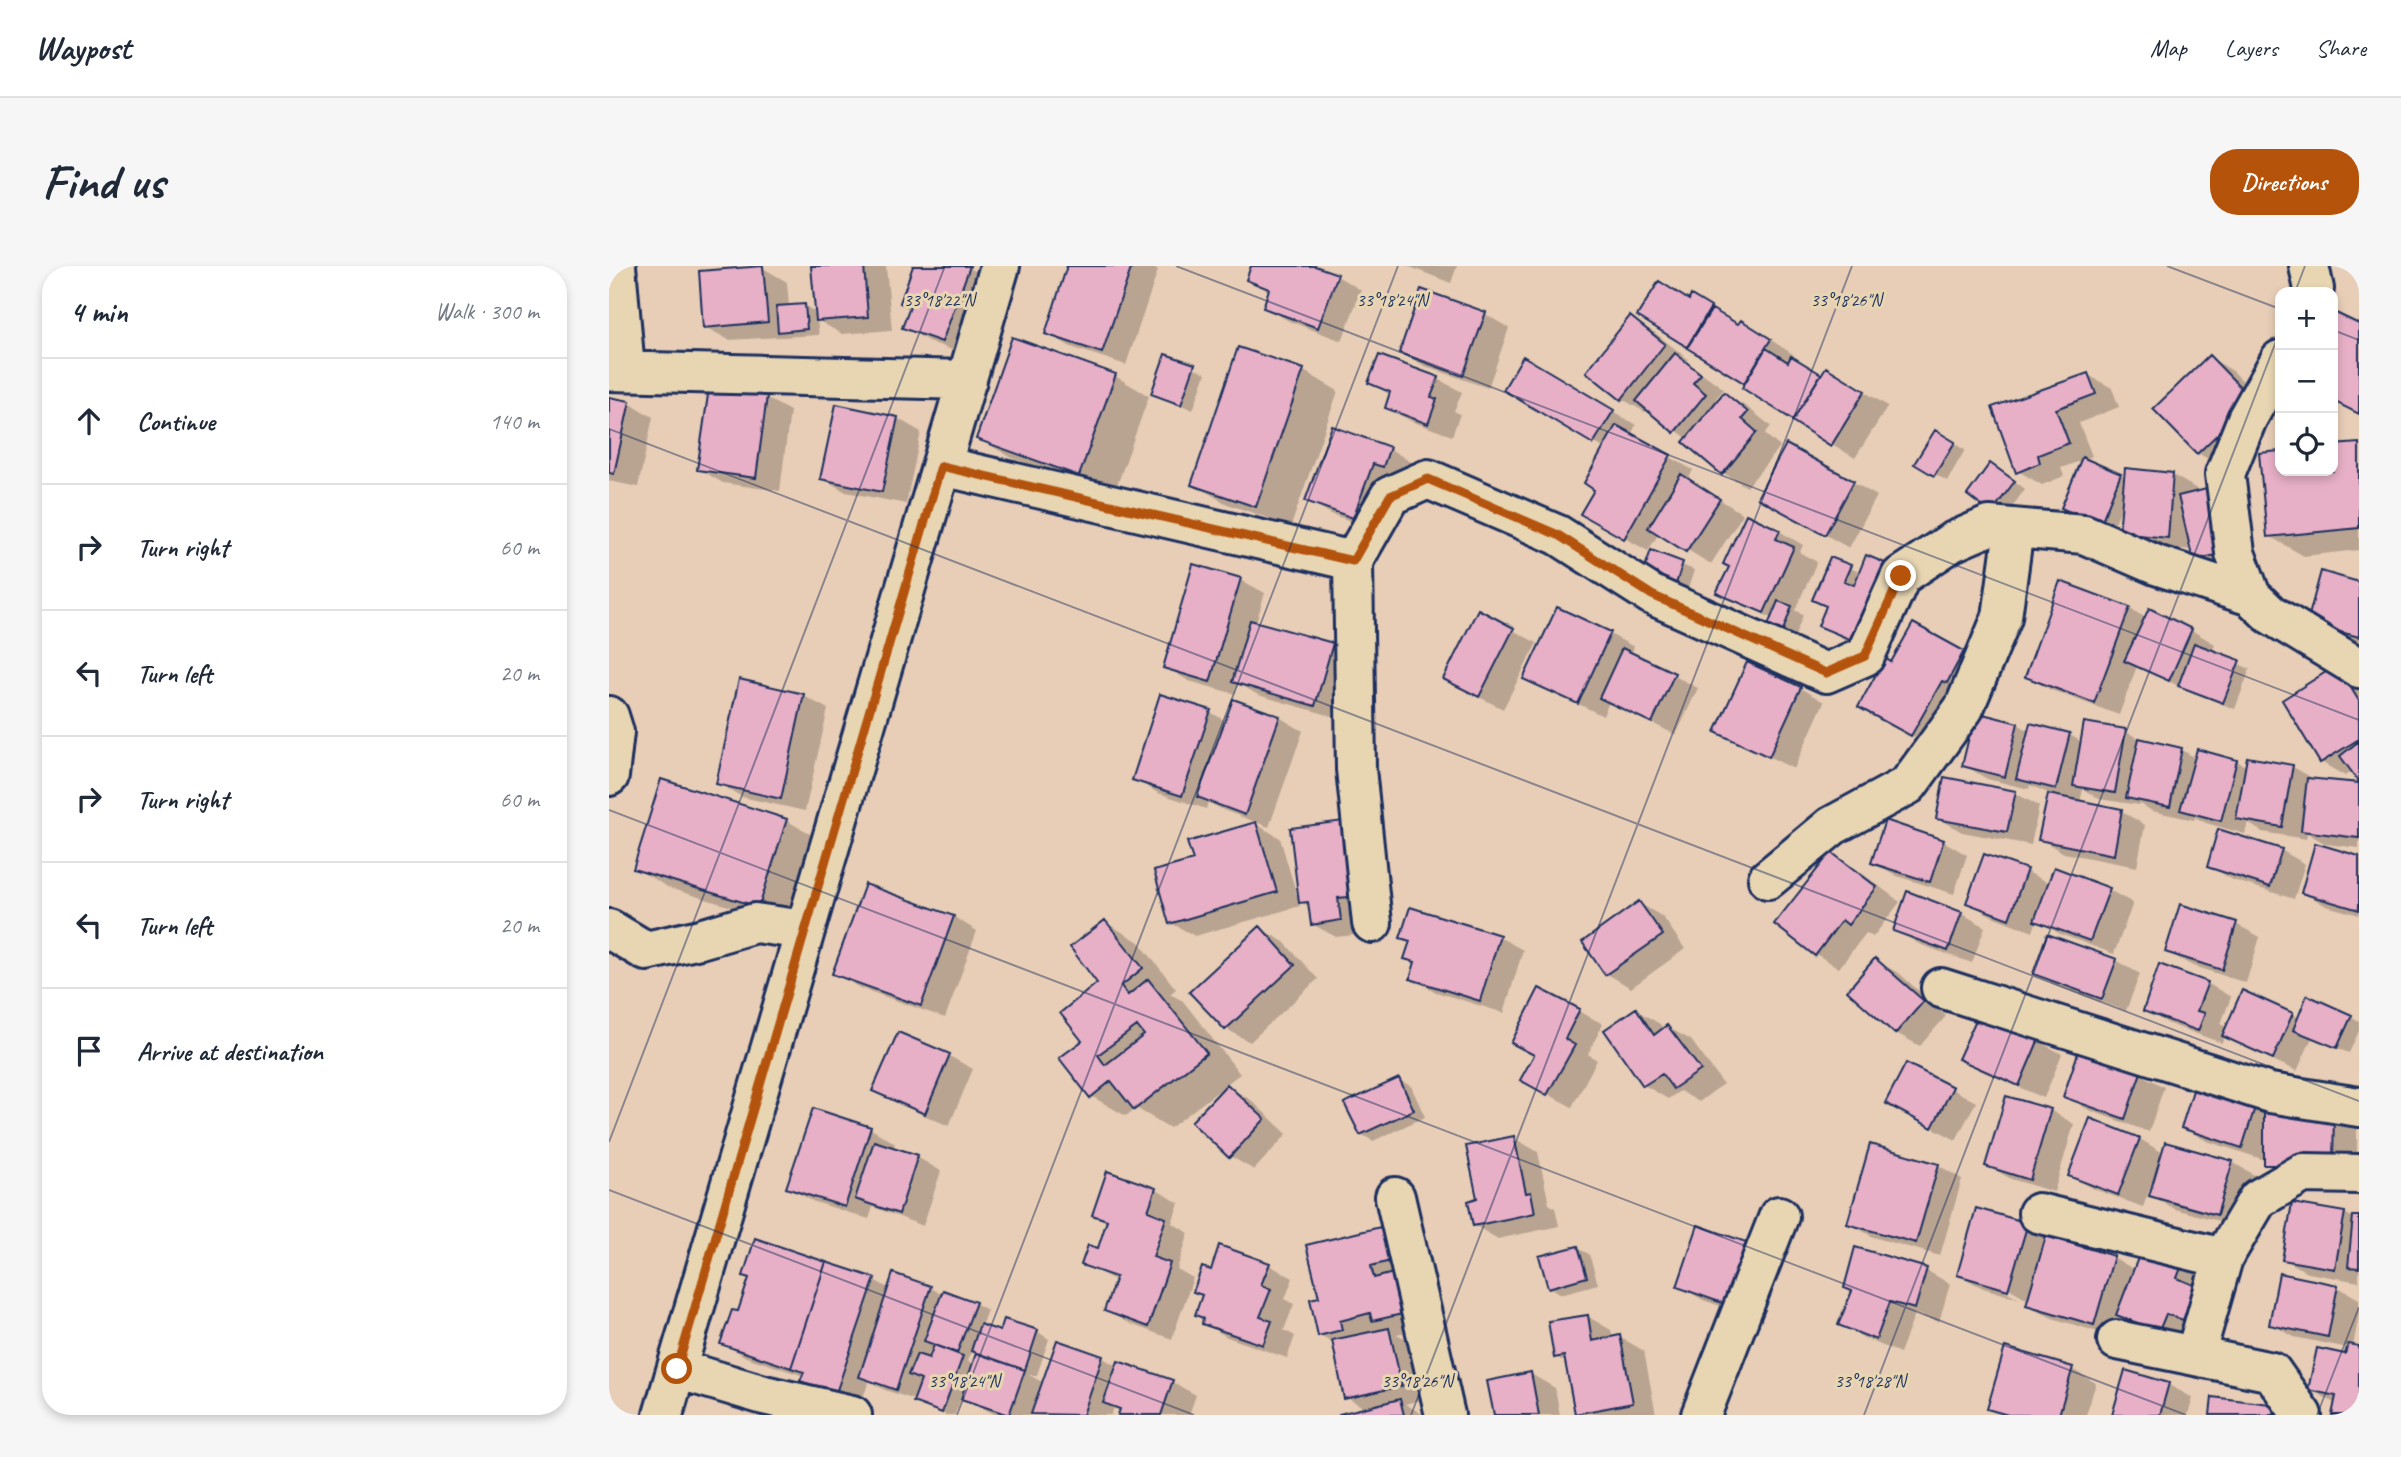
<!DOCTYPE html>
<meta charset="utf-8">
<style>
body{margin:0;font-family:Caveat,sans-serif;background:#f6f6f7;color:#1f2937}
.controls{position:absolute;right:21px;top:21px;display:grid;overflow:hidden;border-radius:14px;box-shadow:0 4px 10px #0003}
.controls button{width:63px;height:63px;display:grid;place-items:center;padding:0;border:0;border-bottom:2px solid #e0e1e3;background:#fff;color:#1f2937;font:35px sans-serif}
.stop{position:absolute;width:21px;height:21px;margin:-16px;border:5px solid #b45309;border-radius:50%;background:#fff}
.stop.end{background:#b45309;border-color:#fff;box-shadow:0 2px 7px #0008}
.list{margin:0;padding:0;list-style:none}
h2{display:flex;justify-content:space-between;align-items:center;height:91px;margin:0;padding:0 28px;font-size:30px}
h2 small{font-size:23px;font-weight:400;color:#747a83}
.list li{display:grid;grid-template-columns:46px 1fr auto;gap:21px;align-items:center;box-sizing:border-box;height:126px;padding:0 28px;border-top:2px solid #e0e1e3}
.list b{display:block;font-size:26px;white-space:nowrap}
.list em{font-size:23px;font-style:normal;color:#747a83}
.icon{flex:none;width:38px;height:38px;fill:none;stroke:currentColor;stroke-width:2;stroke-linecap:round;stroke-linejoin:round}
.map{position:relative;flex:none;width:1750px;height:1149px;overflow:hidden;border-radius:28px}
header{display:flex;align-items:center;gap:42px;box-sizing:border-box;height:98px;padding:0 35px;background:#fff;border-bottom:2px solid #e0e1e3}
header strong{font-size:33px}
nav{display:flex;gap:38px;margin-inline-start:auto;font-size:24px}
.intro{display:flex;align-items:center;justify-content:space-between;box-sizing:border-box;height:168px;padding:0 42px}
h1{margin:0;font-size:49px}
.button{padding:18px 32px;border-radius:28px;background:#b45309;color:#fff;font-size:24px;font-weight:700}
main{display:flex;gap:42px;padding:0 42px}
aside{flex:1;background:#fff;border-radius:28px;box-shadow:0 4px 10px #0003}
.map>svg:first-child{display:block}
.shadow{fill:#0003;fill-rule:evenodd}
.building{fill:#e7b0c6;stroke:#1b2f5e;stroke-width:2;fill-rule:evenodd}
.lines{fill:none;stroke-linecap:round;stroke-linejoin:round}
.minor-casing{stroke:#1b2f5e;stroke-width:44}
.minor{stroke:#e8d6b3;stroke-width:38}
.route{stroke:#b45309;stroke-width:9}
.ticks{fill:none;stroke:#1b2f5e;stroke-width:2;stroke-opacity:0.45}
.ticks-label{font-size:18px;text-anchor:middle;fill:#1b2f5e;stroke:#e8d6b3;stroke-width:6;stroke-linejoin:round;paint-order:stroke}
</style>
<header>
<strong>Waypost</strong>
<nav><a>Map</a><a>Layers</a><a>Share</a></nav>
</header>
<div class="intro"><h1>Find us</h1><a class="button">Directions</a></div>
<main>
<aside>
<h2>4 min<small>Walk · 300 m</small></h2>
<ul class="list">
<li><svg class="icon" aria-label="ahead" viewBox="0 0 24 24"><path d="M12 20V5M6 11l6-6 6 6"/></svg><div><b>Continue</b></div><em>140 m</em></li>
<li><svg class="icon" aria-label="right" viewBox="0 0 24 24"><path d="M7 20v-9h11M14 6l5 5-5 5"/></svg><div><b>Turn right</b></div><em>60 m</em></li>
<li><svg class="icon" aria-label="left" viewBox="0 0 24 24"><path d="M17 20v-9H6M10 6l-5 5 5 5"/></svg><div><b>Turn left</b></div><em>20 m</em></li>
<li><svg class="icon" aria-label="right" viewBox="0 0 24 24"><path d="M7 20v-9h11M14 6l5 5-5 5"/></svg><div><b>Turn right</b></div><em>60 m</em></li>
<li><svg class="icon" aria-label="left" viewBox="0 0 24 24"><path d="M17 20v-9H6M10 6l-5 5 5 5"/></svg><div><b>Turn left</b></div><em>20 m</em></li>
<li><svg class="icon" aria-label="arrive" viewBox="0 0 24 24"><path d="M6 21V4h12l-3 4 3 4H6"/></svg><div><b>Arrive at destination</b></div></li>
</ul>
</aside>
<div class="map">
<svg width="1750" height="1149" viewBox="0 0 1750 1149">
<rect width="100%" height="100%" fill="#e8ceb7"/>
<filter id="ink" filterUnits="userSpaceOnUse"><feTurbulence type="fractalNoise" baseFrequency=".0143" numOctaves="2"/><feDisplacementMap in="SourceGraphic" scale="14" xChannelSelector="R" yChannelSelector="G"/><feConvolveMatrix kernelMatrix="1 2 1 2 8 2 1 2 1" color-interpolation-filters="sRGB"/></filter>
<g filter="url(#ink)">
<path class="shadow" d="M204,0H277L283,64L233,68L208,54L210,69L120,74L96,61L154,2L178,16L180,41L196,40L208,47Z
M306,0H357L384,15L357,89L319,75L296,61L302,42Z
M460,0H542L549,4L517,99L462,81L438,67Z
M644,0H700L728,10L752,24L733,75L680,55L656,41L661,26L639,13Z
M798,0H848L842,17Z
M813,25L876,48L900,62L879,122L816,100L792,87Z
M1083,31L1130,60L1156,70L1185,89L1183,92L1213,110L1241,117L1279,140L1246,192L1223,178L1138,117L1031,50L1081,35Z
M1021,52L1045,66L1079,93L1077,95L1115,123L1107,132L1110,135L1116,128L1139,142L1162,160L1156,168L1171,181L1138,221L1114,207L1079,173L1039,143L1036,146L1013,133Z
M630,83L695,105L729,125L682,260L618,238L584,218Z
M557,90L597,107L584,144L544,127Z
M1600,91L1624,105L1667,149L1613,201L1589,187L1547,143Z
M915,92L1027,159L1022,169L1084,204L1079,214L1134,248L1102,298L1050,267L1039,285L973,248L987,224L996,183L896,123Z
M1479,109L1503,122L1510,141L1470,157L1483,190L1474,194L1517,212V204L1564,209L1588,223L1587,227L1630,237L1610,307L1586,293L1584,284L1535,280L1512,266L1513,240L1503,264L1454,242L1474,194L1452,202L1455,210L1433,219L1409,205L1385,142Z
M506,110L540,130L505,228L403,192L369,172Z
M829,113L853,126L845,145L851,148L843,170L802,155L778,142L782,129L761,116Z
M157,132L181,145L171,225L114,217L90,203Z
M0,133L20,137L44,151L29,221L0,215Z
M288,152L312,166L297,238L237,226L213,212Z
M724,162L781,183L804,197L798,213L769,265L722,248L699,234Z
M1326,166L1356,184L1338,215L1308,197Z
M1750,179V284L1695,290L1660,270L1652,188L1671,186V205H1724V181Z
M1394,206L1416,223L1395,252L1383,245Z
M1244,216L1268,230L1240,282L1174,245Z
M1170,265L1194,279L1191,286L1208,296L1186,344L1194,349L1184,375L1171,370L1164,353L1110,326Z
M1043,287L1085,304L1079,324L1048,313Z
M1258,292L1299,312L1269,387L1235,373L1211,359L1219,341L1222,293L1252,307Z
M585,300L632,314L656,327L647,357L723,379L747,393L730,452L649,429L629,417L626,428L580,415L556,401Z
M1750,318V377L1724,370L1700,356Z
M1520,342L1537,352L1582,364L1606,378L1603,386L1641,403L1626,443L1584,427L1528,400L1510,449L1442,424L1418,411Z
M870,346L928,377L894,443L860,426Z
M1305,359L1378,400L1326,483L1275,454L1283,399Z
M1001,368L1025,381L1022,388L1089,422L1067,469L1000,436L994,450L917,412Z
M1750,414V513L1744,505L1736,510L1712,496L1675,434Z
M131,415L195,430L219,443L196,545L133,531L109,517Z
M1191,422L1215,436L1185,503L1108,465Z
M601,446L617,455L670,451L694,465L660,561L614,544L599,536L597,543L549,527L525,513Z
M1409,458L1420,465L1422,459L1461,469L1473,476L1516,465L1534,475L1573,484L1587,492L1589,485L1628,495L1638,501H1684L1707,514L1750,519V582L1717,578L1698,567L1697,573L1653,566L1639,557L1636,568L1597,557L1586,551L1585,554L1543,545L1530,537V539L1490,533L1474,523L1471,537L1512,545L1536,559L1528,601L1455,587L1431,573L1441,528L1421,519L1420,523L1378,513L1355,499Z
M1406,527L1430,540L1422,579L1353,566L1329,552Z
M177,554L211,574L185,660L60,622L26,602Z
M741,556L755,668L727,671L703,658L701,641L692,636Z
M647,558L671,572L691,640L586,670L562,657L586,595Z
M1334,575L1358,589L1345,628L1288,610L1264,596Z
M1672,584L1696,598L1685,633L1624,614L1600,600Z
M1222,588L1246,602L1291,636L1264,671L1257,667L1230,702L1207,688Z
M1376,590L1417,605L1441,618L1500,624L1524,637L1505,688L1451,668L1428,654L1424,666L1383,650L1359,637Z
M1750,592V649L1717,640L1694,626Z
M257,620L345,651L368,665L336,752L249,721L226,707Z
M1030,637L1054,651L1076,683L1022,722L998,708L976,676Z
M1352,647L1376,661L1363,697L1310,678L1286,664Z
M496,656L530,676L567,723L561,728L574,735L631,808L616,819L642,834L678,868L645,904L621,890L616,820L561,862L527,842L517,850L482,830L476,775L491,717Z
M1627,658L1651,671L1637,717L1582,699L1558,686Z
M651,662L675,676L709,713L641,776L617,763Z
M890,671L914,684L895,747L827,726L803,712L807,698L797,692L802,677L793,672Z
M1507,694L1531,708L1517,745L1450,721L1426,707Z
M1267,695L1291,708L1337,750L1311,780L1287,767L1240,725Z
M1598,717L1622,731L1612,758L1618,762L1683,748L1690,752L1742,750L1750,755V765L1740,787L1703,772L1688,805L1639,783L1616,770L1613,777L1560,758L1536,744Z
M930,724L994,758L979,788L988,794L963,841L937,827L927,790Z
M1027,744L1051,758L1055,764L1058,761L1082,774L1114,818L1090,836L1071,825L1059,833L1035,819Z
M290,768L340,790L364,803L340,860L289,838L265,825Z
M1429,775L1453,788L1435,832L1375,806L1352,793Z
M1298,799L1367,836L1347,874L1302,850Z
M1531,808L1555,821L1540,866L1480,844L1456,830Z
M790,814L802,820L816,851L764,875L752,868Z
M1589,817L1724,848L1748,862V912H1680L1656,898V894L1598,875L1574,862Z
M205,844L262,863L286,877L284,883L308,891L332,905L314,960L264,941L260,953L203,935L179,921Z
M1441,844L1465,858L1445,926L1402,913L1378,899Z
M1482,854L1531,873L1554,887L1623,896L1647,910L1632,961L1566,943L1542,929L1545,920L1542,919L1534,941L1485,923L1461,909Z
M905,872L929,886L940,938L946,942L950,960L889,973L865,959L870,934Z
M1329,899L1353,913L1331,990L1264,971L1240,957Z
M546,923L570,937L563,957L580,967L568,1003L584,1012L563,1073L521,1058L497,1045L507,1015L475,998L490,985L499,956L486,948Z
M1685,939L1736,947L1746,953L1750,952V1016L1699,1007L1675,993Z
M784,959L829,1058L788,1068L804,1077L816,1133L796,1138L815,1149H735L757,1143L737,1131L725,1077L711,1069L712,1032Z
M1418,959L1442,972L1504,991L1526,1004L1535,981L1598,1009L1575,1077L1533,1062L1515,1051L1509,1072L1443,1052L1419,1039L1420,1034L1393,1018L1391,1022L1411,1033L1374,1022L1350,1009Z
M1090,962L1137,977L1160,991L1140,1050L1094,1034L1070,1020Z
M968,982L980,988L989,1018L952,1028L941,1021Z
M660,999L684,1012L676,1033L685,1038L675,1064L686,1070L678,1092L618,1071L595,1057L603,1006Z
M1317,1004L1341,1018L1330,1056L1306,1048L1291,1087L1255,1072L1231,1058Z
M285,1009L322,1022L334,1029L366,1037L378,1044L372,1060L392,1067L396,1055L429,1066L440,1073L428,1109H420L435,1117L449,1076L494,1092L509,1101L563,1116L587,1129L580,1149H511L512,1146L505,1142L502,1149H387L353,1131L346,1149H337L318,1142L306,1134L276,1124L260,1115L251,1140L217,1128L193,1114L195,1110L137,1091L114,1077L130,1047L265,1014L281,1023ZM363,1084L369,1087L365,1098L359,1095Z
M1672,1009L1729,1021L1750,1033V1048L1744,1081L1750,1082V1149H1725L1727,1138L1701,1123L1738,1090L1739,1082L1685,1071L1662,1058Z
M978,1050L1002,1064L1004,1072L1011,1071L1035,1085L1047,1149L967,1147L958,1097L947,1091Z
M1463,1103L1487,1117L1477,1149H1392L1380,1142Z
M1518,1106L1560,1119L1584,1132L1579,1149H1505Z
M922,1108L946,1122L951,1149H886Z"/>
<path class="building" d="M154,0L159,56L94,62L90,5Z
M202,0H255L259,51L207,55Z
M304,0H361L333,76L293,62L301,41L291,37Z
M458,0H523L493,87L436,68Z
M642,0H706L729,8L709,62L654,42L660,23L637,14Z
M1050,15L1080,34L1082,29L1102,41L1078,81L1028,50Z
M812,23L877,46L854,110L790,87Z
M196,38L198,63L169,66L167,40Z
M1103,43L1129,58L1132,54L1162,73L1135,117L1078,82Z
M1727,47L1750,58V148L1724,135V54Z
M1021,50L1056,78L1012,134L977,106Z
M403,71L507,108L470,210L367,173Z
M629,81L695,103L647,241L582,219Z
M1157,82L1179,96L1182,90L1212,108L1184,154L1133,122Z
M1066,87L1092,108L1084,117L1097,128L1065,167L1027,135Z
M556,88L586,98L572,139L542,128Z
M770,89L830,111L822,131L828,133L819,158L776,142L781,126L759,117Z
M1600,89L1644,134L1588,188L1544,143Z
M914,90L1005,144L984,178L894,124Z
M1217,101L1256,125L1222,180L1183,155Z
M1479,107L1487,128L1447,143L1460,177L1429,189L1431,197L1407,207L1383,141Z
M100,122L158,130L147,212L88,204Z
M1115,126L1139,146L1133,153L1148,166L1113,209L1074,176Z
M0,131L21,135L5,208L0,207Z
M227,138L289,151L273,226L211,213Z
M1007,159L1062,189L1015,273L971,248L985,224L975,217Z
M723,160L781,181L774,201L764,198L744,252L696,235Z
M1326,164L1346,176L1325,210L1305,198Z
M1750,177V262L1658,271L1650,187L1671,185V205H1724V179Z
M1177,178L1245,215L1216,269L1148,232Z
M1473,191L1512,208L1491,259L1452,242Z
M1381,197L1406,215L1382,247L1358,229Z
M1516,202L1564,207L1559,272L1510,267Z
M1072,208L1111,233L1077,286L1039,262Z
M1606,221L1621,286L1584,294L1569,230Z
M1137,248L1171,264L1167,273L1185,281L1155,347L1107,327L1120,301L1114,298Z
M1042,284L1074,296L1067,318L1034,307Z
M1257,289L1276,297L1245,375L1209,360L1217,340L1203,334L1221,291L1242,299L1235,315L1245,319Z
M584,298L632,312L601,416L554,402Z
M1712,305L1750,316V371L1698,357Z
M1451,315L1521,341L1485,437L1416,411Z
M1169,335L1183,340L1172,370L1157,364Z
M948,341L1002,366L969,438L914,413Z
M1540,342L1583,363L1560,415L1515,395Z
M869,343L905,362L870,431L834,413Z
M641,354L724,377L706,440L623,416Z
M1304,357L1355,385L1338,417L1333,415L1302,470L1249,441L1276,392L1282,396Z
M1585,377L1631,394L1614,437L1569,420Z
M1013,382L1066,407L1043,457L990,432Z
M1138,396L1192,421L1160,491L1106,466Z
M1728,399L1750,435V473L1711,497L1673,434Z
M130,413L195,428L172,533L107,518Z
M551,428L602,444L573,530L523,514Z
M624,433L671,450L636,549L588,531Z
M1366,446L1409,457L1396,511L1353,500Z
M1475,456L1517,463L1506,527L1464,520Z
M1421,457L1461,467L1447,523L1407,513Z
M1530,472L1573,482L1561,541L1517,532Z
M1750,475V516L1731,490Z
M1588,483L1628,494L1612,555L1571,544Z
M1638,491L1684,499L1673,561L1627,553Z
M1335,511L1407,525L1398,566L1327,553Z
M1698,512L1750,517V572L1692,565Z
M52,513L178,553L150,641L24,603Z
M1439,528L1513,543L1505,589L1429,574Z
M742,554L751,630L729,632L732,654L702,659L699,636L690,637L681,562Z
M1276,554L1335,574L1321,616L1262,597Z
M647,556L668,626L560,658L545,605L584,594L578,576Z
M1609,563L1673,583L1661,621L1598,601Z
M1706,577L1750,590V644L1692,627Z
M1222,586L1268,621L1239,659L1233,654L1206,690L1165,658Z
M1375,588L1418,603L1400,653L1357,637Z
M1445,601L1501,622L1481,675L1425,655Z
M256,618L345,650L312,740L223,708Z
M1298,625L1353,646L1339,685L1284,665Z
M1030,635L1054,669L996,709L973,676Z
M1571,638L1628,656L1613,704L1556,686Z
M801,641L891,669L871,735L801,713L806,696L795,693L801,675L791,672Z
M496,654L534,702L512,720L519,729L539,713L598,787L525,844L502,815L481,832L450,792L473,775L451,747L488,717L461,681ZM528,760L535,769L496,799L489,789Z
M651,660L686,699L616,764L580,726Z
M1438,668L1508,693L1493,733L1424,708Z
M1266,692L1315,735L1286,768L1238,725Z
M1550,698L1599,716L1588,745L1596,747L1589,765L1534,745Z
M930,722L971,743L956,773L966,779L938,829L911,814L925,789L902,777Z
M1633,724L1684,747L1664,793L1613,770Z
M1698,729L1743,749L1728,782L1684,764Z
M1027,742L1045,769L1058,759L1092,804L1064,823L1053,808L1034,820L995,764Z
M1370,747L1430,773L1410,820L1349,793Z
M289,766L341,788L316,848L263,825Z
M1470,784L1532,806L1516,853L1454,831Z
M1297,797L1344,821L1323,862L1276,837Z
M790,812L805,844L751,869L735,837Z
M1587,815L1648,835L1633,882L1572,862Z
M618,818L656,853L620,892L582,856Z
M1397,830L1442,843L1421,914L1376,900Z
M204,842L262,861L236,941L177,922Z
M1655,846H1725L1724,899H1655Z
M1481,852L1531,872L1509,929L1459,910Z
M905,870L917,927L922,926L926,947L864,960L859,935L868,932L857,880Z
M265,875L309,889L290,948L246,933Z
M1556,876L1624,895L1608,949L1540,930Z
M1261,878L1330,898L1307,977L1238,958Z
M498,905L547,922L539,945L557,952L544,991L561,997L539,1061L495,1045L507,1011L472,999L479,979L489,982L498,954L483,949Z
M1683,937L1736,946L1726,1003L1673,994Z
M1367,942L1419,957L1399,1024L1348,1009Z
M1744,950H1750V1002L1739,1001Z
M784,958L793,992L762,1000L765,1012L796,1004L806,1045L763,1055L761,1047L731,1055L733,1064L709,1070L701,1033L710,1031L697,979Z
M1089,959L1137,976L1116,1038L1068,1021Z
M1437,970L1505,990L1485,1059L1417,1039Z
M146,972L217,996L182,1102L111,1078L123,1044L129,1045L140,1012L134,1010Z
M610,979L661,997L652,1019L662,1023L651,1051L663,1055L654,1079L593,1058L594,1052L586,1049L593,1029L584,1026L593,1001L602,1004Z
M1534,979L1575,994L1568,1012L1587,1020L1574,1054L1557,1048L1550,1065L1507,1049Z
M969,980L978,1011L939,1022L930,990Z
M1246,981L1318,1002L1306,1043L1281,1036L1267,1074L1229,1059L1243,1025L1235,1022Z
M217,996L266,1012L227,1127L191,1115L195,1106L182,1102Z
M284,1007L322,1020L287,1124L250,1111Z
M1670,1007L1729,1019L1719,1071L1660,1059Z
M334,1024L367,1036L348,1087L315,1075Z
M979,1049L983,1075L1011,1069L1024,1137L966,1148L955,1090L945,1092L939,1055Z
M395,1053L429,1064L416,1104L362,1085L371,1058L391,1065Z
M780,1062L793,1120L735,1133L723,1074Z
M448,1074L494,1090L474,1149L422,1148Z
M1739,1078L1750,1080V1149H1723L1727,1130L1699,1124L1708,1082L1736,1088Z
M325,1079L354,1090L333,1147L304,1136L312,1114L299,1109L308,1088L320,1092Z
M1396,1081L1464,1101L1450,1149H1399L1378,1143Z
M367,1087L416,1104L400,1149L352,1133Z
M509,1095L564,1114L552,1149H509L511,1143L494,1137Z
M1516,1104L1560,1117L1551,1149H1503Z
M922,1106L930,1149H885L878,1115Z
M1603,1131L1678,1140L1677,1149H1601Z
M791,1133L795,1149H730V1148Z"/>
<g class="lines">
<g class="minor-casing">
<path id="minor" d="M7,0L16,104
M1700,0L1705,23L1704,26
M1671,94L1638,153L1616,208L1626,287L1642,330L1661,348L1750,402
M0,105L358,114
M333,200L744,295L781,230L819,213L949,269L1043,329L1217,407L1256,390L1292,310L1343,276L1380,260L1475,268L1547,299L1642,330
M744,295L747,503L763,657
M0,450L5,466L0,510
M1159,613L1223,560L1299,519L1355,442L1393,351L1405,263
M0,663L37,685L91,673L146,657L196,664
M1332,722L1661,827L1750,841
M786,931L836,1149
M1429,947L1614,992
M1508,1074L1586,1090
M68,1103L155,1129L243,1149
M54,1149L391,0
M1092,1149L1170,950
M1693,1149L1663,1106L1586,1090L1614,992L1649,933L1694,907L1750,908"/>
</g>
<use href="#minor" class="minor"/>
</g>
</g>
<g class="lines" filter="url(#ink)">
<path class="route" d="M68,1103L332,200L744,295L781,230L819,213L949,269L1043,329L1217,407L1256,390L1292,310"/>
</g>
<path class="ticks" d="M567,0L1750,454M1558,0L1671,43M1686,26L1696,0M1724,64L1750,74M0,163L1750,835M0,544L1577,1149M0,876L336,0M0,924L585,1149M348,1149L789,0M802,1149L1243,0M1255,1149L1671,65M1708,1149L1750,1041"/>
<g class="ticks-label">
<text x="330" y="40">33°18'22"N</text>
<text x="783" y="40">33°18'24"N</text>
<text x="1237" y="40">33°18'26"N</text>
<text x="355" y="1121">33°18'24"N</text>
<text x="808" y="1121">33°18'26"N</text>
<text x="1261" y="1121">33°18'28"N</text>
</g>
</svg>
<div class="controls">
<button>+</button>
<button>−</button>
<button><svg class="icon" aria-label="locate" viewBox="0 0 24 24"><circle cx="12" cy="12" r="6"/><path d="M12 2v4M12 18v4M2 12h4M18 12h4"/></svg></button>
</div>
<div class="stop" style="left:68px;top:1103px"></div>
<div class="stop end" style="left:1292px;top:310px"></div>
</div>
</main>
